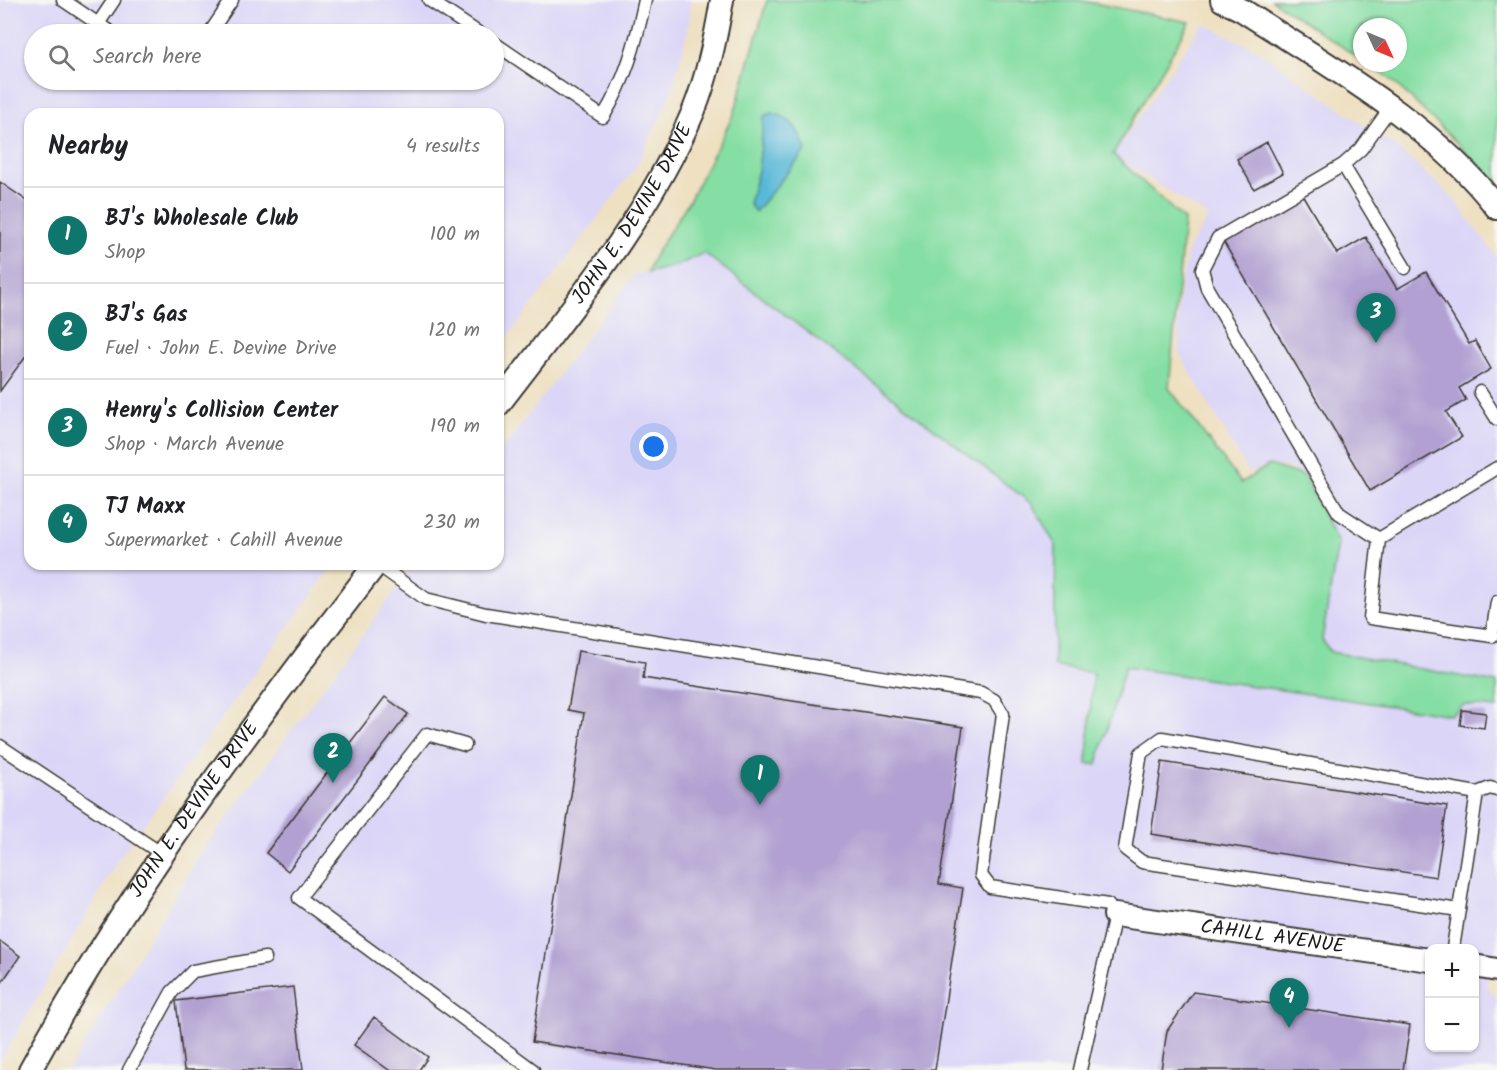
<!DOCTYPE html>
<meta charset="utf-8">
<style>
body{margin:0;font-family:Kalam,sans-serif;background:#f6f6f6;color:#202124}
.controls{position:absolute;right:18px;bottom:18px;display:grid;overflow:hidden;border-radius:12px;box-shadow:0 2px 4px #0004}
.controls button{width:54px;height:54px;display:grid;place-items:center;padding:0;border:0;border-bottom:2px solid #e0e0e0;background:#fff;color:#202124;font:30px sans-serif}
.compass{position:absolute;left:1353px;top:18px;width:54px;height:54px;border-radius:50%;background:#fff;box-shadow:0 2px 4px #0004;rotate:134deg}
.you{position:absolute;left:654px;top:447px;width:21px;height:21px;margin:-15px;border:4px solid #fff;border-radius:50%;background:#1a73e8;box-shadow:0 0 0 9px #1a73e833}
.badge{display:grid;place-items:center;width:39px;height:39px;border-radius:50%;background:#0f766e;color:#fff;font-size:20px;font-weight:700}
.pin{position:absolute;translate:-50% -50px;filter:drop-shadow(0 2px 3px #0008)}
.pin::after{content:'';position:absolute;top:32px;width:21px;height:18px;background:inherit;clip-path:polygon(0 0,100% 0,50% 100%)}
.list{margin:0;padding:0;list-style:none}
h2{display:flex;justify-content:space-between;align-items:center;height:78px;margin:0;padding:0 24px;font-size:26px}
h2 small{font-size:20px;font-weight:400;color:#757577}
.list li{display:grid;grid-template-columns:39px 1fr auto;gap:18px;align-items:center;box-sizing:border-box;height:96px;padding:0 24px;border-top:2px solid #e0e0e0}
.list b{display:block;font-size:22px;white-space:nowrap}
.list p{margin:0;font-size:20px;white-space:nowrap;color:#757577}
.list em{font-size:20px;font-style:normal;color:#757577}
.icon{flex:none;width:33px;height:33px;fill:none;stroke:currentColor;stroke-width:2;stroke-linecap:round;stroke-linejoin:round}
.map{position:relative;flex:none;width:1497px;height:1070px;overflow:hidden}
.search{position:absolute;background:#fff;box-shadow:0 2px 4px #0004;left:24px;top:24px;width:480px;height:66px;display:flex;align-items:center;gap:15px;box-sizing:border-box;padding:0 21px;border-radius:33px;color:#757577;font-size:22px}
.panel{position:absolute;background:#fff;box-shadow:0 2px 4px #0004;left:24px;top:108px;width:480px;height:462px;border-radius:18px}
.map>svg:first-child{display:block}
.built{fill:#dbd6f7;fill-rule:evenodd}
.green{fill:#85dea3;stroke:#507d60;stroke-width:1.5}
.water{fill:#58b8d7;stroke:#3a6a7a;stroke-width:1.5}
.building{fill:#b1a0d1}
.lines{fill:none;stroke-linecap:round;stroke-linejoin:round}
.lane-casing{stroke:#3c3935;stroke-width:15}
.street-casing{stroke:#3c3935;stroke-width:26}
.lane{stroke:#fff;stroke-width:12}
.street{stroke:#fff;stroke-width:22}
.labels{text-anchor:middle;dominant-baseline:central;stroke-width:5;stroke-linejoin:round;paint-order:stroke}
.street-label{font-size:20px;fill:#1c1c1c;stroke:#f6f6f2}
</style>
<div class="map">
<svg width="1497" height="1070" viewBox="0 0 1497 1070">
<rect width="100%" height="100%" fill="#f6f6f2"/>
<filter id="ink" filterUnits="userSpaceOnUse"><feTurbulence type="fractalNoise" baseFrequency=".0167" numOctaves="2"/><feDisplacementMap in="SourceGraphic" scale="12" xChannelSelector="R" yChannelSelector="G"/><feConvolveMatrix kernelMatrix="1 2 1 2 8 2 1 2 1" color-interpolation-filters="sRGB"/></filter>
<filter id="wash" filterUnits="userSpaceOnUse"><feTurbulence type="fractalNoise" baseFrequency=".008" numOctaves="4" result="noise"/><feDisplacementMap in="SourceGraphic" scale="24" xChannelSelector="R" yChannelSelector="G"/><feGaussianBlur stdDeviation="1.35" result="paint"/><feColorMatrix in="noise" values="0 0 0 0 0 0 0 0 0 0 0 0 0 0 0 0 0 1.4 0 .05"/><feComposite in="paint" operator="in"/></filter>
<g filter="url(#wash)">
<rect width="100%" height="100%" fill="#eee0c1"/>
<path class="built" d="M0,0H691L689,26L671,94L636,167L498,350V114H30V564H334L119,859L0,1062ZM34,34H494V80H34Z
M1203,23L1255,49L1397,148L1452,197L1497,257V683L1331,652L1322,640L1338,543L1304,476L1288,467L1269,465L1249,473L1180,355L1177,322L1181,284L1189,247L1209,217L1113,155Z
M704,253L1032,504L1056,546L1054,666L1093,673L1097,763L1124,667L1450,715L1464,705L1497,708V953L1486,985L1497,998V1070H69L203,850L415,564H498V455L634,275L678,265ZM1430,948H1474V1048H1430Z"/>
<path class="green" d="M767,0H1078L1190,22L1113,154L1184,220L1169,388L1241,483L1269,465L1304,476L1338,543L1322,640L1331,652L1497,683V708L1464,705L1451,715L1125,667L1097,764H1087L1093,673L1054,666L1056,546L1032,504L704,253L678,265L647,273L653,258L689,201L734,114Z
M1272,0H1497V182L1393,81L1366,63H1398V27H1362V60Z"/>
<path class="water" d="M771,113C793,117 798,130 806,150L755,212L749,203L758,171L764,116Z"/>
<g id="blocks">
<path class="building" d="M1267,142L1283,173L1254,189L1237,159Z
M0,182L30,203V350L0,391Z
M1302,194L1337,254L1366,237L1397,289L1426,272L1469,344L1475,341L1491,369L1459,388L1466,400L1446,412L1462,437L1370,491L1223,241Z
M578,651L645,662L643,678L963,727L939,884L963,888L935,1070H716L532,1042L584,713L568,710Z
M385,697L408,714L288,871L266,853Z
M1462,710L1486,713L1484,728L1460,725Z
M1162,762L1447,806L1436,877L1151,834Z
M0,941L20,956L0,985Z
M293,987L303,1070H184L176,1001Z
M1193,992L1410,1025L1403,1070H1161L1167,1031Z
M374,1017L428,1057L419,1070H389L354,1045Z"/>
</g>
</g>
<g filter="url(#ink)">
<use href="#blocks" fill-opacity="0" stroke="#3c3935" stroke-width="1.5"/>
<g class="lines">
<g class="lane-casing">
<path id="lane" d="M63,0L113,34
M429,0L480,34
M98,24L114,0
M209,34L232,0
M494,43L603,117C626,80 636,42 645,0
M179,80H180
M1343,165L1405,268
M1480,392L1497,419
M1379,539L1339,513L1207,288L1202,269L1218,238L1343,165L1361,149L1391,107
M1379,539L1370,618L1492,636L1497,602
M1379,539L1497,468
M377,564L426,599L486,614L981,693L994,700L1003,714L981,875L990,887L1108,905L1115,915L1080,1070
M465,745L427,734L299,898L533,1070
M0,746L162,854
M1459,910L1142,862L1125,849L1141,753L1162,738L1477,793
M1453,948L1477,793L1490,788L1497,790
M129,1070L172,992L193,971L265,958"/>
</g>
<g class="street-casing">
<g id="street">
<path d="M1222,0L1242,10C1332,68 1431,122 1497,208"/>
<path id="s1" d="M498,405C569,312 648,218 694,110C708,75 716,37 722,0"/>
<path id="s2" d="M1115,915L1430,960"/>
<path d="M1474,966L1497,970"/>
<path id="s3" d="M30,1070C128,890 251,726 376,564"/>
</g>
</g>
<use href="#lane" class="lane"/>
<use href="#street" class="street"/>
</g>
</g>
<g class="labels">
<g class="street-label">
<text stroke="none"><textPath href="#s1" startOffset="234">JOHN E. DEVINE DRIVE</textPath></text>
<text stroke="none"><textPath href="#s3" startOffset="308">JOHN E. DEVINE DRIVE</textPath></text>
<text stroke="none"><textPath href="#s2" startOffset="159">CAHILL AVENUE</textPath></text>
</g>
</g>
</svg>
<div class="controls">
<button>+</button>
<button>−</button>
</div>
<svg class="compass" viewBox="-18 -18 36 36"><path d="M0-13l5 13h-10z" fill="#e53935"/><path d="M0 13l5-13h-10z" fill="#757577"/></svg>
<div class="you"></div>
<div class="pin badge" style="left:760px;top:805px">1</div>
<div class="pin badge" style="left:333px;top:783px">2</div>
<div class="pin badge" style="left:1376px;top:343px">3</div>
<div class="pin badge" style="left:1289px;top:1028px">4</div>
<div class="search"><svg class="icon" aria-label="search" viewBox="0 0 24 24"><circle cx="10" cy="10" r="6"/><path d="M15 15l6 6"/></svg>Search here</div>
<section class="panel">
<h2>Nearby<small>4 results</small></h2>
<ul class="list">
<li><span class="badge">1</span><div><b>BJ's Wholesale Club</b><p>Shop</p></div><em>100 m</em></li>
<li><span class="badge">2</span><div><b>BJ's Gas</b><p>Fuel · John E. Devine Drive</p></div><em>120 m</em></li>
<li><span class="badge">3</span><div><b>Henry's Collision Center</b><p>Shop · March Avenue</p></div><em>190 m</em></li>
<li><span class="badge">4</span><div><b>TJ Maxx</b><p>Supermarket · Cahill Avenue</p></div><em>230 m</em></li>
</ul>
</section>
</div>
